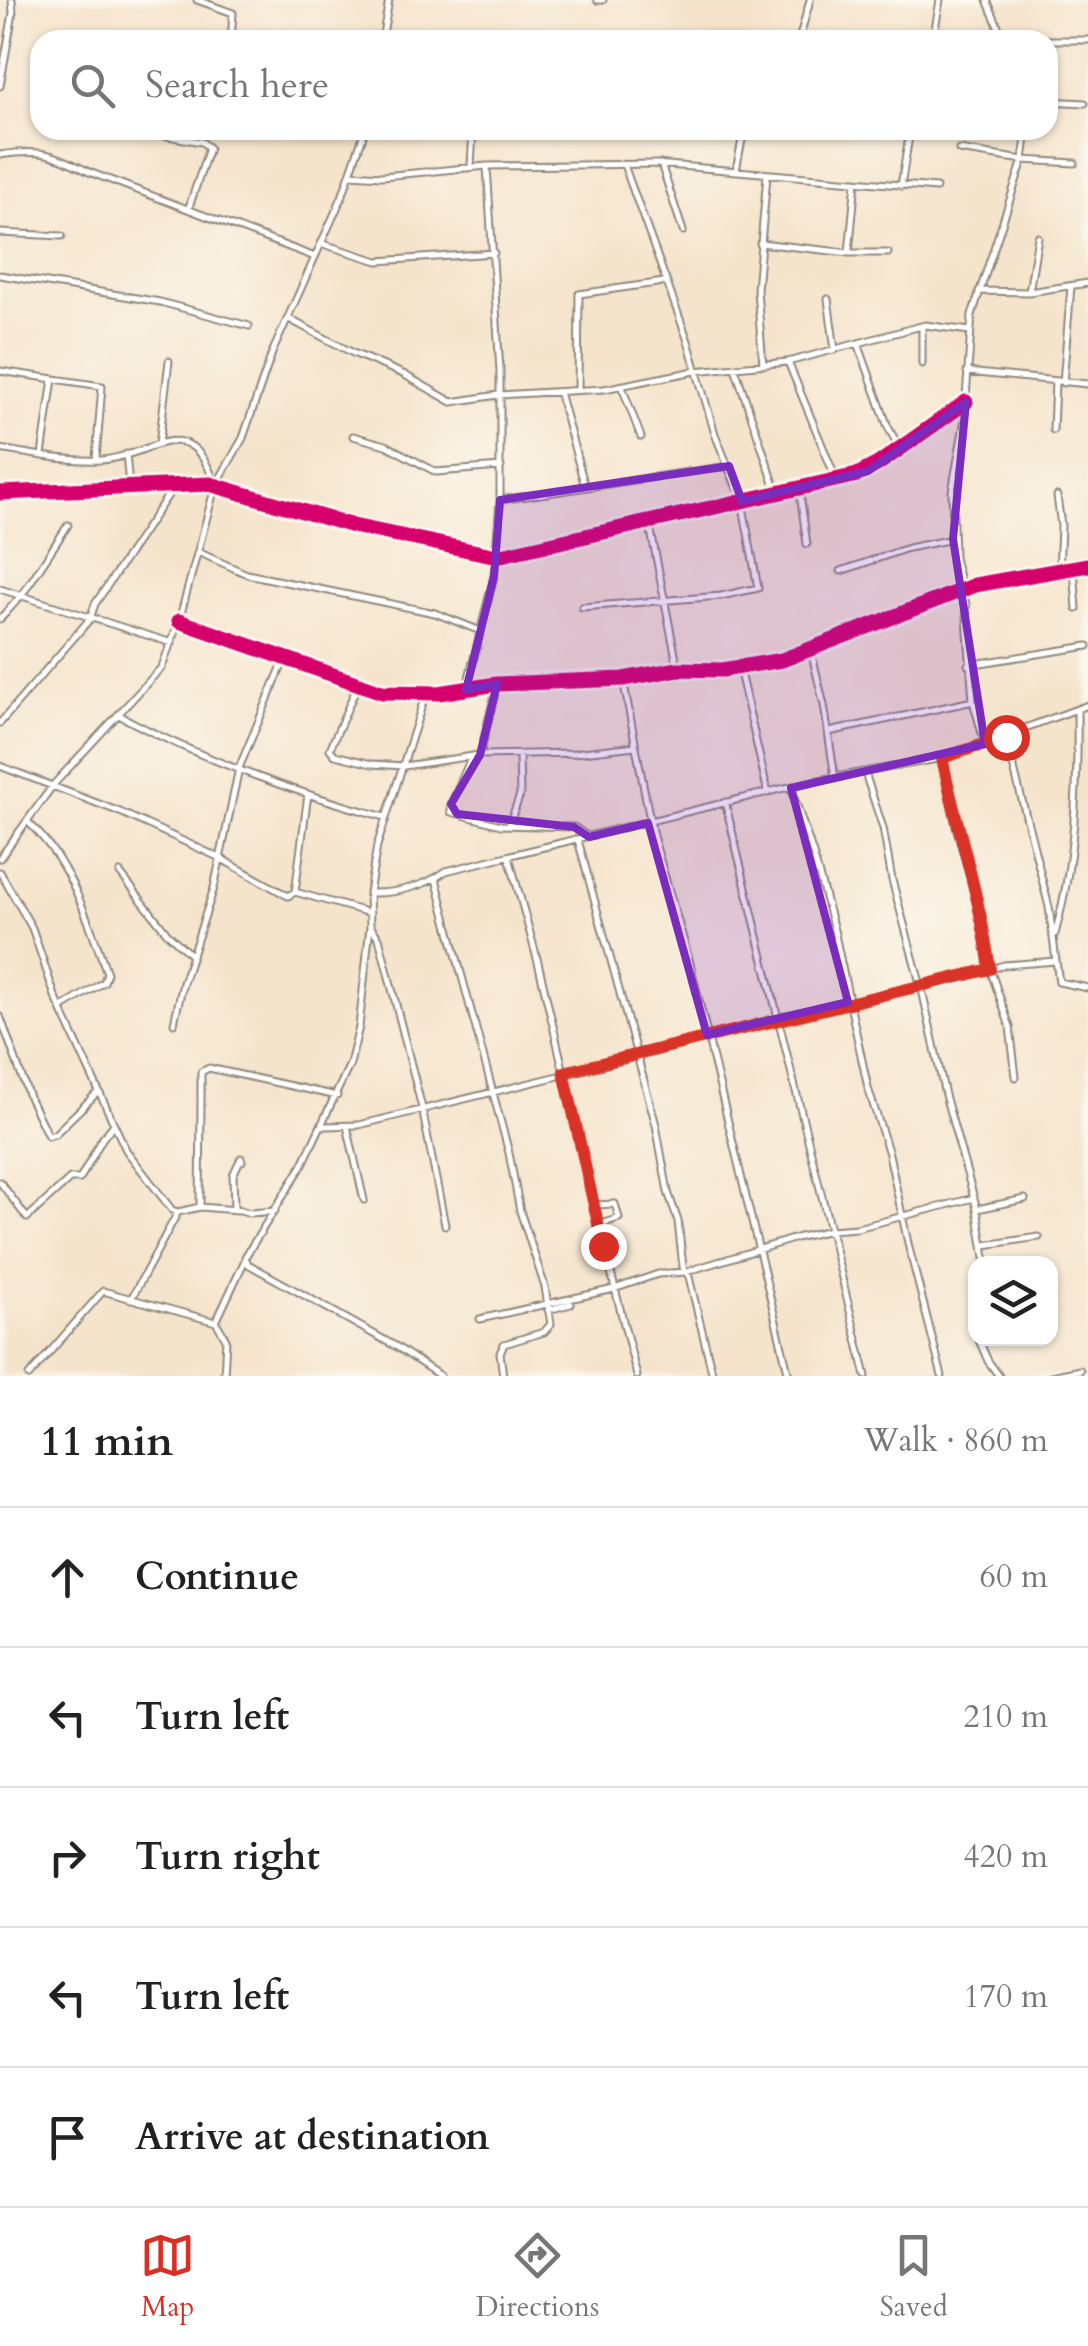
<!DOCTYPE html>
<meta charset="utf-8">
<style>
body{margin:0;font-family:Cardo,serif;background:#f6f6f6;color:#222}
.controls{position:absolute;right:30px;bottom:30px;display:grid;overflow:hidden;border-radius:20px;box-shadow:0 2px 8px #0004}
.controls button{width:90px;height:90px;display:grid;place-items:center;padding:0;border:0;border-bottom:2px solid #e0e0e0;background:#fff;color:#222;font:50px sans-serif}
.stop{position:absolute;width:30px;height:30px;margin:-22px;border:8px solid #d93025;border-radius:50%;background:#fff}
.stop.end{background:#d93025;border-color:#fff;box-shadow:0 2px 10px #0008}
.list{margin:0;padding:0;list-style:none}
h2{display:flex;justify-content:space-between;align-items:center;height:130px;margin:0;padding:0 40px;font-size:42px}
h2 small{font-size:32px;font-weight:400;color:#767676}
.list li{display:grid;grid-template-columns:65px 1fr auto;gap:30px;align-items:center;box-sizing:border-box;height:140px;padding:0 40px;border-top:2px solid #e0e0e0}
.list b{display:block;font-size:38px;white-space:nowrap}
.list em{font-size:32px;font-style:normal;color:#767676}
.icon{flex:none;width:55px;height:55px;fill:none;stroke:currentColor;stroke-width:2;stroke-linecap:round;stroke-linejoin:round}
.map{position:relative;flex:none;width:1088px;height:1376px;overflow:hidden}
.search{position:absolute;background:#fff;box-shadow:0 2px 8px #0004;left:30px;right:30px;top:30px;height:110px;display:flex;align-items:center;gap:25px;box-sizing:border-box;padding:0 35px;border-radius:30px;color:#767676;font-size:38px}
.sheet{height:830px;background:#fff}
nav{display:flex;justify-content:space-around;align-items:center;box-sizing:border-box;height:140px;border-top:2px solid #e0e0e0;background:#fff;font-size:28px;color:#767676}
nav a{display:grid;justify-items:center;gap:5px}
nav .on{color:#d93025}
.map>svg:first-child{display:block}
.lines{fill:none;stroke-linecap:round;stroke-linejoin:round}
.street-casing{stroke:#90887c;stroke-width:9}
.street{stroke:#fff;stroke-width:5}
.cycleway-casing{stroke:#fbf7ec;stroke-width:21}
.cycleway{stroke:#d6006c;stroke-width:15}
.route{stroke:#d93025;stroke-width:12}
.marked{fill:#7b2cbf;fill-opacity:0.2;stroke:#7b2cbf;stroke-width:8;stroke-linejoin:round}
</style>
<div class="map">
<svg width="1088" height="1376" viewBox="0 0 1088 1376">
<rect width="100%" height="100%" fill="#fbf7ec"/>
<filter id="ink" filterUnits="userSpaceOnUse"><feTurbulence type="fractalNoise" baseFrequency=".01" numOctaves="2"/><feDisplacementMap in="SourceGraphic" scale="20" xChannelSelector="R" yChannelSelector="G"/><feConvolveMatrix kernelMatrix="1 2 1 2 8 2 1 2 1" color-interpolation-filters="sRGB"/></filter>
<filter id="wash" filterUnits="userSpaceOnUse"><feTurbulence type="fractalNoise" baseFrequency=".0048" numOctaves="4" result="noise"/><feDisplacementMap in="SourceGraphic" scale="40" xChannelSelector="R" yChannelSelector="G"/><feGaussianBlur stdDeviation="2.25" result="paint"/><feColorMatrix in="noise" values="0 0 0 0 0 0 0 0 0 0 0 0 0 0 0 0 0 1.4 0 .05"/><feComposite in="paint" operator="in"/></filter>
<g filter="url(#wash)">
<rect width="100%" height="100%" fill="#f5e4cc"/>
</g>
<g filter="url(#ink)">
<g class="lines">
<g class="street-casing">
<path id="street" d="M197,0L233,13L231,40
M597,0H603
M987,0L1004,40
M382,40L389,0
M799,40L810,0
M933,40L940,0
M1048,40H1088
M0,86L13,13L12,0
M1048,101L1085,103
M156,134L202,142L209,148L189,207
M959,150L1023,160L1075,163
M0,155C41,149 53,153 89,172L315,257
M661,164L683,231
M471,166L473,130
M736,170L744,130
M350,174L383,176L487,166L656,164L936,188
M901,186L910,130
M0,233L62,236
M760,243L849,253H888
M323,244L378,261L494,253
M849,253L856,181
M0,275L160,302L249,326
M979,291L1029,292L1088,283
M1029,292L1038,237
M828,299L835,350
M289,319L353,353L403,374L452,402L498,395L604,389L695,371L788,362L925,325L970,331
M858,343L888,427L899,447
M788,362L836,479
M922,364V326
M763,365L757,290L767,175
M735,368L777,492
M0,371L102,386L96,459
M967,372L1088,384
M1063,383L1071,286
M622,387L641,437
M578,390L579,294L664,282
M559,392L585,487
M1053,430L1055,382
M353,436L386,445L436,472L501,467
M159,444L169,361
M0,449C33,454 67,462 101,460C152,457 189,407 215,484
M126,454L129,486
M42,455L53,379
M799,487L807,544
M0,493L210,484L353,526L497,556L857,475L878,464L966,402
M1057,496L1061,526L1059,572
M500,500L729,466
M649,521L678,669
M198,552L247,574L435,613L478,630
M1074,568L1077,609
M841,571L908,548L953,539
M0,589L172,643
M582,607L721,596L758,588L742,501L715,434L688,341L624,165
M0,619L22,595L68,525
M179,621L382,692L439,693L497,684L623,679L678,669L722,670L782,660L975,585L1088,565
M811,651L824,705L835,778
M968,665L1088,646
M739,668L768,793
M623,679L653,836L689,959L789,1376
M358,684L330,749L335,755L372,764L404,766L480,755L574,753L635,746
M466,690L494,576L500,500V371L487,166
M426,693L377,846L369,893L370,926L359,1027L350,1064L302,1166L245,1257L248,1264L397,1347L440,1376
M119,715C197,758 299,794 385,817
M0,723L90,619L95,604L175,485
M829,732L973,701
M1006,737L1049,907L1056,961
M985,744L973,701L966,604L954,558L952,491L964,425L972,315L1023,160L1027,130
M480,755L497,685
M472,756L451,804V812L501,825L574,827L587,836
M943,758L956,826L981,916L990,969L1010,1027L1016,1077
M0,766L120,812L220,858L288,896L295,892L370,913
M865,773L883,828L892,880L923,994L945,1095L977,1209L986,1264
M791,788L813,854L834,930L868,1088L889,1154L909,1248L942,1376
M725,802L866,1376
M29,823C71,863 88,920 107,973L104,982L61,1008
M509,825L520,795L519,755
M578,840L656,1125L668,1192L678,1221L683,1267L689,1277L713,1376
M509,857L538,962L595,1205L615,1204L619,1218L599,1225L637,1376
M0,858L54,784L162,667L179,621L215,487L243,438L272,353L342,197L365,130
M0,872L32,928L55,996L126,1150L172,1210L178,1212L200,1207L237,1210
M120,873L168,934L192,956
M436,879L509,1153L520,1211L545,1287L551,1324L544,1332L504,1344L500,1353L503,1376
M295,892L308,794
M369,893C395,894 426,886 446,871L813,781L943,758L1088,705
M370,926L379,938L386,965L422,1108L445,1225
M1055,934C1075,862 1078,783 1077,709
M0,1016L29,1097L48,1136L55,1134L98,1092
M174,1023L183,983L214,888L239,768L286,656
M201,1103V1072L209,1068L337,1096
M325,1126L359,1125L636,1057L776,1018L965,977L1004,965L1056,961L1059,982L1088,988
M347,1126L364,1200
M242,1161L241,1158L233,1175L234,1208L250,1213L275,1211
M0,1182L27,1218L70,1179H80L102,1139L114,1124
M595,1205L599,1225
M200,1207L201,1104
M977,1209L1025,1199
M985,1245L1039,1237
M976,1296V1332
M131,1299L178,1212
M548,1310L571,1304
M480,1319L614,1289L658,1274L685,1272L796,1238L830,1230L857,1228L974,1198
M978,1338L988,1361L999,1376
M29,1376L103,1291L216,1322
M224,1376L226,1339L216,1322L245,1260
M1051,1376L1080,1370"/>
</g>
<use href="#street" class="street"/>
<g class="cycleway-casing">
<path id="cycleway" d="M0,493L210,484L353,526L497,556L857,475L878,464L966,402
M179,621L382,692L439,693L497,684L623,679L678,669L722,670L782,660L975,585L1088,565"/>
</g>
<use href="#cycleway" class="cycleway"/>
</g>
</g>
<g class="lines" filter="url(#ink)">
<path class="route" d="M603,1246L564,1072L990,969C980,897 957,828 942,758L1006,737"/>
</g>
<path class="marked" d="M966,402L953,539L985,744L791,788L848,1002L707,1035L648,823L589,837L574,827L457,814L451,804L480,755L497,684L466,690L494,576L500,500L729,466L742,501L868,471Z"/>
</svg>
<div class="controls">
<button><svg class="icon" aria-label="layers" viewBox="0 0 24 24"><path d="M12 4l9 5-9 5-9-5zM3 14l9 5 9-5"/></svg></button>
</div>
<div class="stop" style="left:1006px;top:737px"></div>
<div class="stop end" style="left:603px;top:1246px"></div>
<div class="search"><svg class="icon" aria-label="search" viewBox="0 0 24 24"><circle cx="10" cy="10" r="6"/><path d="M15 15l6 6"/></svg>Search here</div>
</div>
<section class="sheet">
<h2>11 min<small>Walk · 860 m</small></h2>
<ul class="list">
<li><svg class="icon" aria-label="ahead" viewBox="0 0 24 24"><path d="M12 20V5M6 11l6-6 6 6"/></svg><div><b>Continue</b></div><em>60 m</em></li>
<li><svg class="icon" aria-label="left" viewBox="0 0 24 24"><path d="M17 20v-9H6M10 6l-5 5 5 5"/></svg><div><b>Turn left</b></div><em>210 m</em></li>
<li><svg class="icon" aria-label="right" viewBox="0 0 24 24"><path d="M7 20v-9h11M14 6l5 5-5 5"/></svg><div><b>Turn right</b></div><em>420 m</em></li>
<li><svg class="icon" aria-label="left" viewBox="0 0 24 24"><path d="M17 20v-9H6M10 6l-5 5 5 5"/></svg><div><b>Turn left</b></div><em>170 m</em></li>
<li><svg class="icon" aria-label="arrive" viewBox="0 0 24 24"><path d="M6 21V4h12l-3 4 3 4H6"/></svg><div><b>Arrive at destination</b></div></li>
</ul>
</section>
<nav>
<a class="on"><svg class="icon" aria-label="map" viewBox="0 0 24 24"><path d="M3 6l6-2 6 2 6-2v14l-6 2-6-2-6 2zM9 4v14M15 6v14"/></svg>Map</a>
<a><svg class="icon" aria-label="directions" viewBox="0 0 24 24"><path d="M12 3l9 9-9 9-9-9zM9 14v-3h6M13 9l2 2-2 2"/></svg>Directions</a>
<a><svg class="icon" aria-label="saved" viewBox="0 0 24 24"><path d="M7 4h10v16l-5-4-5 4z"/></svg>Saved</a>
</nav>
